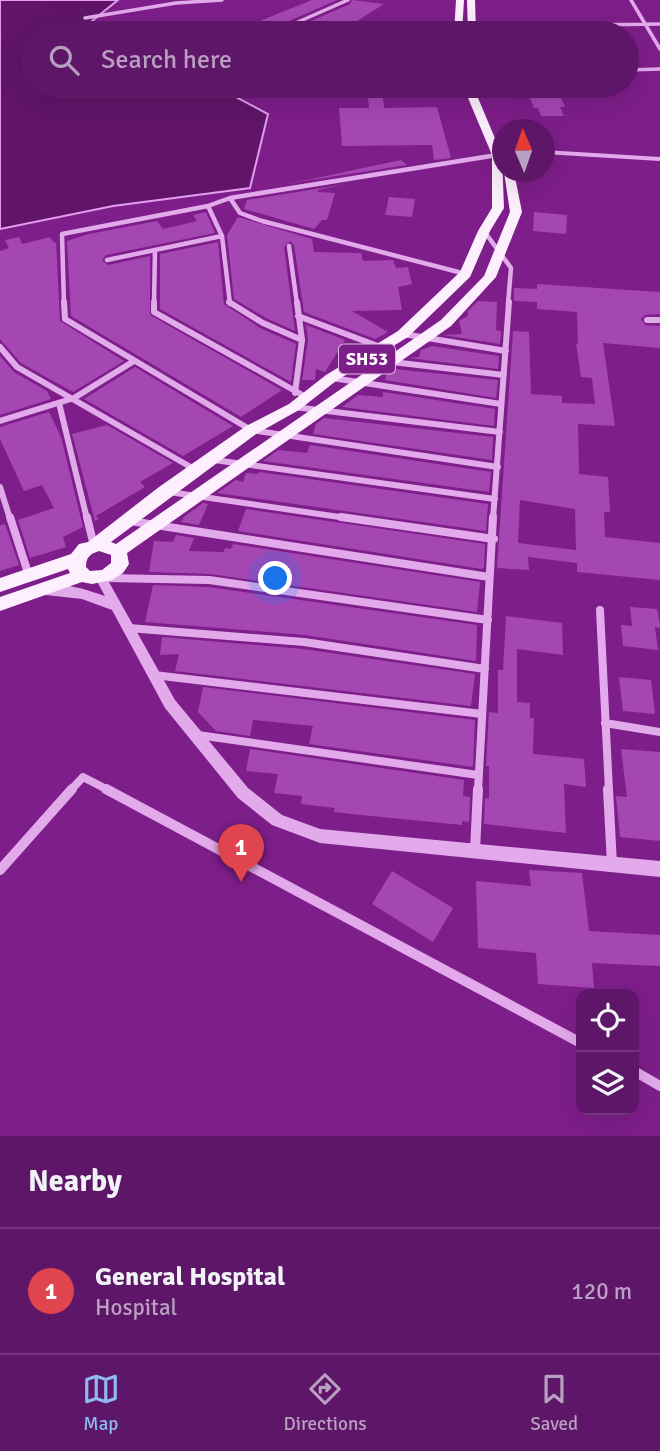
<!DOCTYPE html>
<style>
body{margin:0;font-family:Signika,sans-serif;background:#641f6e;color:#f1f3f6}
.controls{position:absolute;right:21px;bottom:21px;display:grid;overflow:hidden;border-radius:14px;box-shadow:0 7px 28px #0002}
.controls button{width:63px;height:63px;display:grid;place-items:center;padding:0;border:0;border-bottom:2px solid #73357c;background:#5e1668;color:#f1f3f6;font:35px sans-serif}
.compass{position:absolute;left:492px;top:119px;width:63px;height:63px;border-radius:50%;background:#5e1668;box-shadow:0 7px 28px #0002;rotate:358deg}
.you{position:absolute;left:276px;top:579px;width:24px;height:24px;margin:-18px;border:5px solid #fff;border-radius:50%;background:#1a73e8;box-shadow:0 0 0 10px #1a73e833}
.badge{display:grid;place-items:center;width:46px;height:46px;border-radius:50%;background:#90b9f0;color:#fff;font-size:23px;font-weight:700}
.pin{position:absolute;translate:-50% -58px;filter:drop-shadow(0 2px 4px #0008)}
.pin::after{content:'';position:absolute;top:37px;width:24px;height:21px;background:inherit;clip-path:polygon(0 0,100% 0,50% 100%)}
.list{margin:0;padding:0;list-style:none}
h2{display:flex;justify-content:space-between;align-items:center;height:91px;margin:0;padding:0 28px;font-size:30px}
h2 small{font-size:23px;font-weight:400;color:#b99fc0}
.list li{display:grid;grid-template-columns:46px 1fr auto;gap:21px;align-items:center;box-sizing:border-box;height:126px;padding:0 28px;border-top:2px solid #73357c}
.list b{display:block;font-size:26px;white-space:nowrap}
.list p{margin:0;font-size:23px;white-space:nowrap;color:#b99fc0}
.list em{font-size:23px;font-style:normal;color:#b99fc0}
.icon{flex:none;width:38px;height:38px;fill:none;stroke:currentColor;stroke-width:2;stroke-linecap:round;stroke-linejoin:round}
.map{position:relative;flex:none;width:660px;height:1136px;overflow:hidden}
.search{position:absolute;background:#5e1668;box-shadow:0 7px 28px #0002;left:21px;right:21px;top:21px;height:77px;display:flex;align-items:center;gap:18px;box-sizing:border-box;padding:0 24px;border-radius:38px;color:#b99fc0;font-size:26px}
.sheet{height:217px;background:#5e1668}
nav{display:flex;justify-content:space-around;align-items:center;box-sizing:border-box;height:98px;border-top:2px solid #73357c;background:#5e1668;font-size:19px;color:#b99fc0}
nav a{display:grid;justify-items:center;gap:4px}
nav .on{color:#90b9f0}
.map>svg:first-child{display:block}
.water{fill:#601569;stroke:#e29ded;stroke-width:2}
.building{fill:#a547b2;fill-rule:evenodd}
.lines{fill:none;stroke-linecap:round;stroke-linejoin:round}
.minor-far4{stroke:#e3aaeb;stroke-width:3.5}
.minor-far3{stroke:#e3aaeb;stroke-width:4.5}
.minor-far2{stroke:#e3aaeb;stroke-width:6}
.minor-far1{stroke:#e3aaeb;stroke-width:8}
.minor{stroke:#e3aaeb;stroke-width:10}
.tertiary{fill:#e3aaeb;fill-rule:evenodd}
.primary{fill:#fdeffe;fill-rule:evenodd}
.labels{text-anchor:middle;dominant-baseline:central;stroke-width:5;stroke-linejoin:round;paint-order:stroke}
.shield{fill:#7e1e8a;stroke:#d8bcdc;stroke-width:2}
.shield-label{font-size:18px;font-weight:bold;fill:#fff}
</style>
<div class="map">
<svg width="660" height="1136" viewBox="0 0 660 1136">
<rect width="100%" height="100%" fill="#7e1e8a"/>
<path class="water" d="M0,0H118L92,21L116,33H33V86H215L268,114L250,188L113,206L0,229Z"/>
<path class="building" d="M312,0H337L271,29L269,33H230Z
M352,0L384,4L357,21L362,23L340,33L311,21L350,4Z
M367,89H382L384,108L437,107L451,158L434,160L432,145L342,146L339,108H369Z
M527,91H558L565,107H560L564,116H541L538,108H534Z
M401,160L407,165L272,186L312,179Z
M347,184L318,190V192L335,193L327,220H322L314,229L244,209L247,200Z
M389,197L415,199L412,217L385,215Z
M206,212L215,233L106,255L102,260L108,265L150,256V315L282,390L241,417L71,316L67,241L89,234L157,221L163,229L197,221L193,215Z
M534,212L567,215L566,234L533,231Z
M238,217L312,239L314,252L361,253L363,261L393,260L396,268L408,267L412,284L398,287L402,310L352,311L388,332L375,339L304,312L294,245L290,241L284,247L295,331L266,318L234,299L227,235Z
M19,237L22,244L50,237L54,243L56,242L60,321L124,361L73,392L21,363L0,339V251L9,248L5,240Z
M218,242L224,304L260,328L296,344L291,382L160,309V254Z
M537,284L660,292V314L645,315L641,319L645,325L660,326V348L603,343L615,426L578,424L579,474L608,477L610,512H604L605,537L660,543V580L577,572V563L528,557L529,570L497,568L513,331L529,332L531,394L562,396V403L595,404L592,378L581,377L576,343L578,344L577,312L537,309V302L514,301V288L537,289ZM520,500L575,509L576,550L518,543Z
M478,301L497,302L496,330L501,331L500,344L443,335L462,334L459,321L468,316V311Z
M306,325L345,340L325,372L316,369L315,380H302L308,340Z
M432,346L499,356L498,369L409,358L419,357L421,350Z
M0,356L14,372L47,391L51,399L0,415Z
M135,367L233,426L183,456L84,399Z
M394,369L498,380L496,398L385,380L386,374Z
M383,392L495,409L494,426L342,407L358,395L383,397Z
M49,412L61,437L83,527L63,537L66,547L30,558L18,520L54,508L42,485L24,491L0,439V427Z
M324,418L493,437L492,460L313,434L316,424Z
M107,425L173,463L140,482L145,487L96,516L99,519L95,521L72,434Z
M310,445L491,472L489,492L263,461L278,450L307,453Z
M259,472L488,504L486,531L217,493L236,480L243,482L246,473L258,474Z
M203,503L208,504L199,525L181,522L184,517Z
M246,509L485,544L484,567L482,569L238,531Z
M5,524L19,565L0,571V525Z
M176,535L194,538L189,551L224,552L225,548L231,549L233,544L480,582L477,612L210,574L149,572L154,541L173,542Z
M153,585L208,587L477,625L476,661L305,635L145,622Z
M630,607L657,609L660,625V628L655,627L658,650L623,646L621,625L632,626Z
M506,616L562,623L563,655L517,649V702L530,703V718H534L533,754L584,759L586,787L564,784L566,833L484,824L485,798L489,799V766H486L489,712L498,713V670H503Z
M162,637L303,649L475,674L471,706L175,671L179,654L160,655Z
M619,677L651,680L655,714L623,711Z
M203,687L475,720L473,767L309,744L313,726L253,720L250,736L216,731L198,712Z
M250,749L464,780L463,796L470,797L469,822L462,821V825L361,815L334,812L335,808L301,804L302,796L274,793L278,774L246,771Z
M621,749L660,752V841L620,837L616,796L627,797Z
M529,870L582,873L589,931L660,935V966L592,963L594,988L538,984L536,953L478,948L476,881L531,886Z
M392,871L453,908L433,942L372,904Z"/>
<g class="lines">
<path class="minor-far4" d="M631,0L660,49
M85,18L176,3L222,0
M301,22L332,33
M273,33L348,0
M483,33L518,26L660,24
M627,70L660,69"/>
<path class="minor-far3" d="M230,198L240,213L262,221L466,274
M208,206L222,236L230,304
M484,231L511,268L508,304
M289,246L297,304
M107,260L222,236
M64,304L62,234L208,206L230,198L497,155
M154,304L155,250"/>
<path class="minor-far2" d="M64,302L65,319L251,430L498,467
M154,302V312L306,397
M229,302L263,323L302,340
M298,316L383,348
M647,320H660
M403,334L506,351
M0,347L17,367L194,469
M366,359L504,375
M332,378L501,404
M295,393L302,340L297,302
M59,403L87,519
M294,407L500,432
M0,421L74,398L134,361
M214,460L495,499
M0,487L10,519
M169,492L353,519
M493,519L509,302"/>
<path class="minor-far1" d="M10,517L29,576
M87,517L94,546
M341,517L494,539
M130,521L489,577
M108,578L209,580L488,620
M600,610L609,791
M129,628L304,642L485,669
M154,675L482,714
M605,723L660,732
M198,735L478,775
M70,791L83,777L110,791
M478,791L493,517"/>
<path class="minor" d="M106,789L581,1043
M608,789L612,864
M475,850L478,789
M0,870L72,789
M634,1071L660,1086"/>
<path class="tertiary" d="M544,150L660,157V161L544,154Z
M101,573L105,575L175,700L248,788L282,815L320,829L660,861V877L320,843L272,825L238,798L165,708L112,610L82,599L46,595L42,593L40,590L42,587C62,581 85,589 105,596L95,578L97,575Z"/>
<path class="primary" d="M456,0H464L462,33H454Z
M467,0H475L476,33H468Z
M463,86H473L502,155L504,208L490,231L470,277L408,337L336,381L299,410L256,434L111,542L116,544L441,320L484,276L510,212L504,172H514L522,212L496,277L451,326L127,553L129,564L123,573L112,580L92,584L82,582L0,611V597L70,573L68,569L0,592V578L71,554L79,544L88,542L159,487L246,426L289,404L326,375L398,331L460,272L478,231L492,208V155ZM99,551L111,555V563L102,570L90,571L86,567C86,557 90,554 99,551Z"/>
</g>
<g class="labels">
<rect class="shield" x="339" y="344.5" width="56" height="29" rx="5"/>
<g class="shield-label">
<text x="367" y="359">SH53</text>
</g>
</g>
</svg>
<div class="controls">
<button><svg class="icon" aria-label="locate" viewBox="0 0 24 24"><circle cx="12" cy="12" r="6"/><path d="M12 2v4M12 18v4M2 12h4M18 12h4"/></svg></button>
<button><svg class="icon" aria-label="layers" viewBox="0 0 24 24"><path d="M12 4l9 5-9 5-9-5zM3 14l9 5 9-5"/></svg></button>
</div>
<svg class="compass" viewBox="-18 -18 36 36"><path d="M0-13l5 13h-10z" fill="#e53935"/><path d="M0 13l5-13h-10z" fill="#b99fc0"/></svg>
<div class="you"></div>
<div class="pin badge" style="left:241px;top:882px;background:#e0444e">1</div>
<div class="search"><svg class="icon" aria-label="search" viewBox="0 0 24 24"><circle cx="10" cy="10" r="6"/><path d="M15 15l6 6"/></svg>Search here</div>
</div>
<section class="sheet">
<h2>Nearby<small></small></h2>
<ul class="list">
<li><span class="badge" style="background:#e0444e">1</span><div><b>General Hospital</b><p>Hospital</p></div><em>120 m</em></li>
</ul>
</section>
<nav>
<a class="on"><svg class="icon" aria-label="map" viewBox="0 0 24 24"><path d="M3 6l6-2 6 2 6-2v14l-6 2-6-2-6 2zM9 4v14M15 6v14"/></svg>Map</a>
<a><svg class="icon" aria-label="directions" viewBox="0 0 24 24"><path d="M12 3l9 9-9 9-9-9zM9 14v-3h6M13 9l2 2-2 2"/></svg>Directions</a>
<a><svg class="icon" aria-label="saved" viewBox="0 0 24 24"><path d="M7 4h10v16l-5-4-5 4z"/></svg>Saved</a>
</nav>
